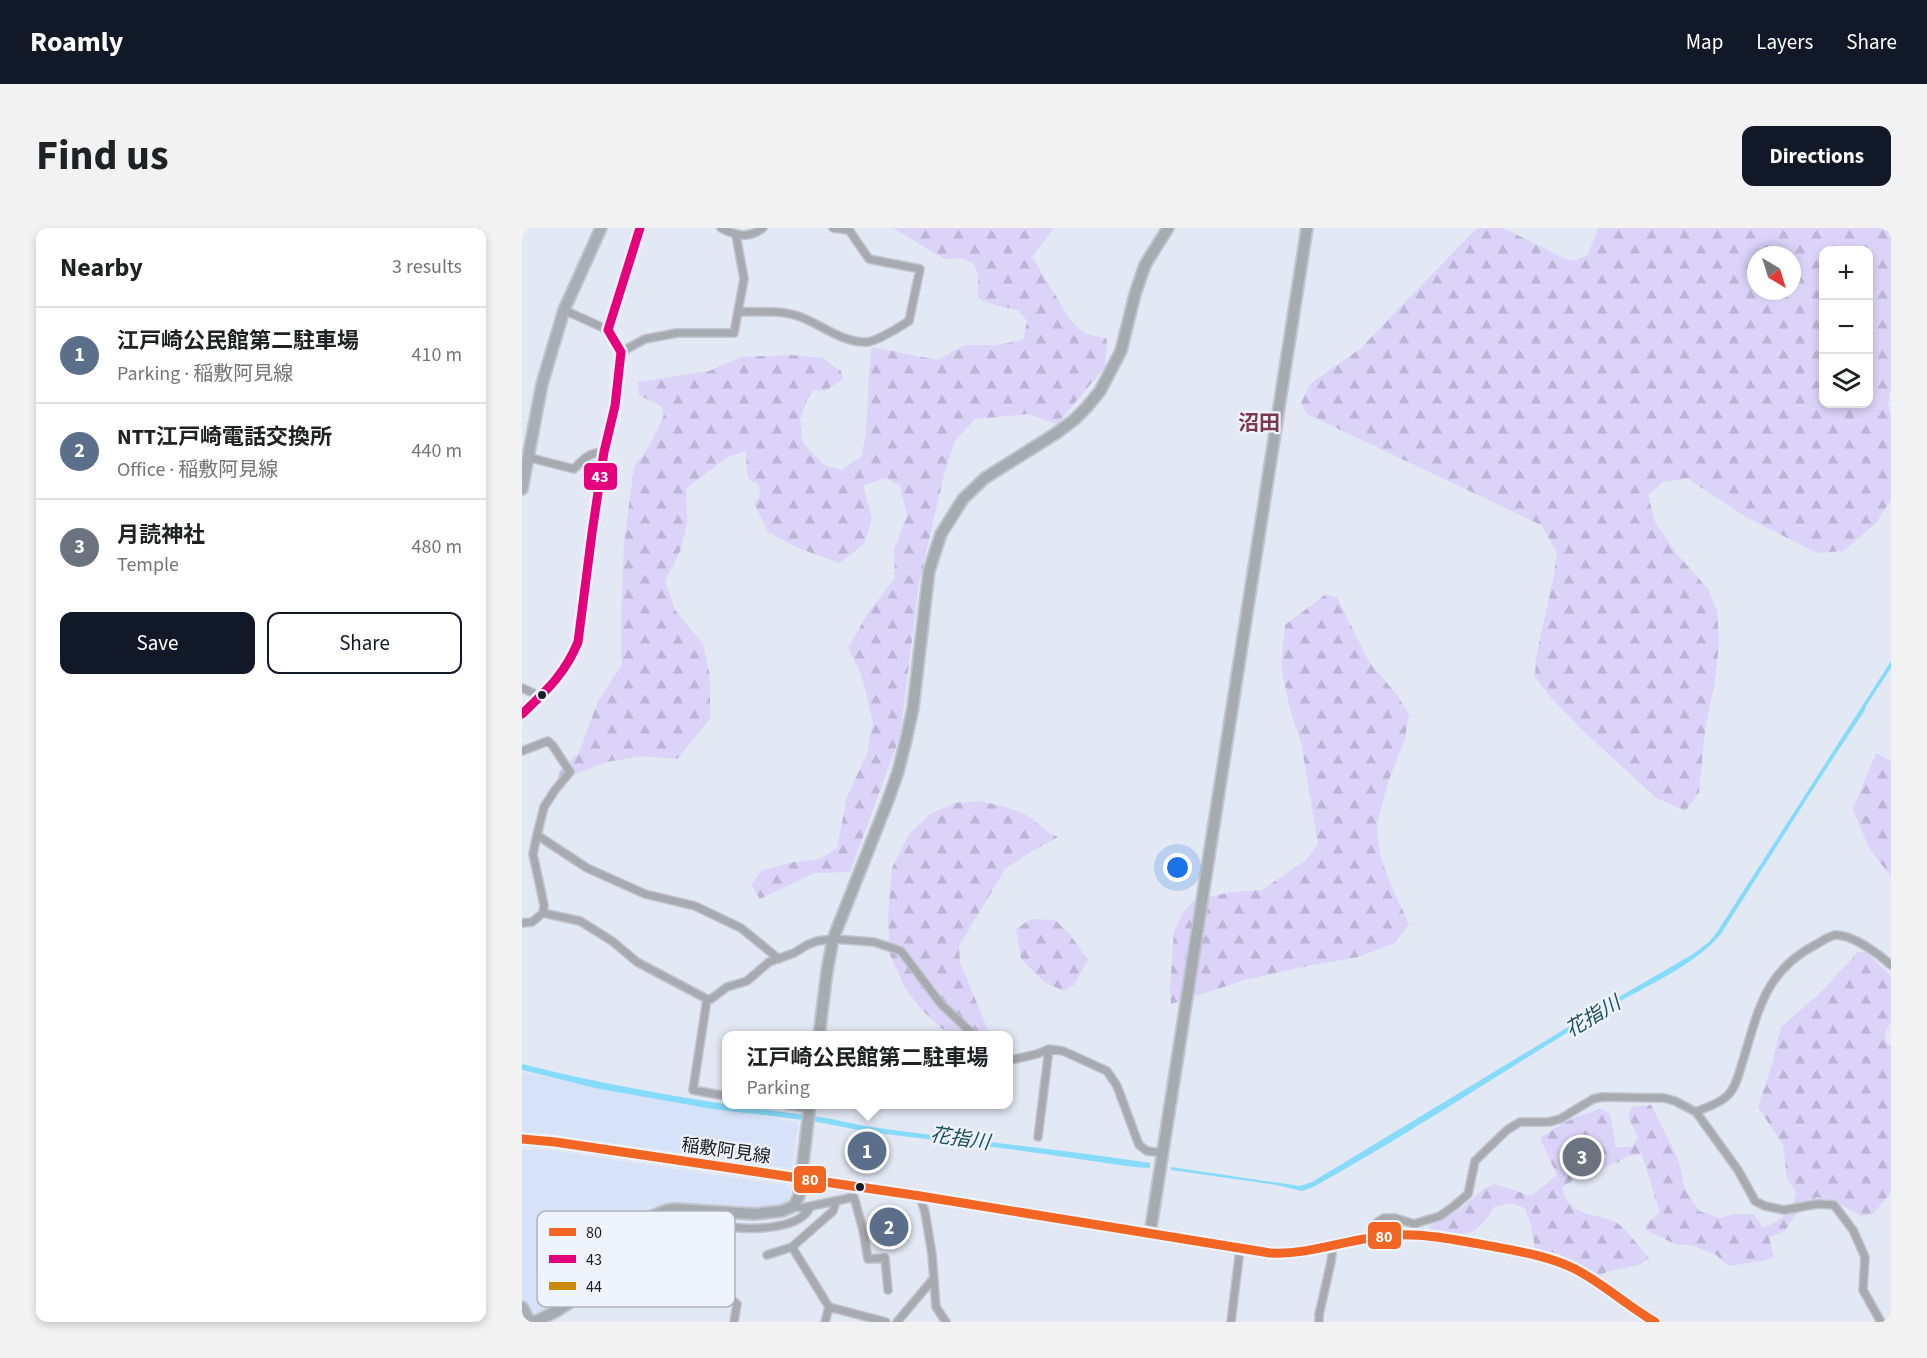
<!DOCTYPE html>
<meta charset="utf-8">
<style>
body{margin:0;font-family:"Source Sans 3","Noto Sans JP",sans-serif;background:#f2f2f2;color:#202124}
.controls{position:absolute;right:18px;top:18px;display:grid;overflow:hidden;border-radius:12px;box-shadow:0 3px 9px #0003}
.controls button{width:54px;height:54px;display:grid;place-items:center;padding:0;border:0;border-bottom:2px solid #e0e0e0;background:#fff;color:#202124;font:30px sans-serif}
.compass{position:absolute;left:1225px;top:18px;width:54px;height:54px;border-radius:50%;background:#fff;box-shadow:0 3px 9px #0003;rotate:142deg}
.you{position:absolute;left:656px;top:640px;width:21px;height:21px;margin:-15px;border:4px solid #fff;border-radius:50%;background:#1a73e8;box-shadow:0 0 0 9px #1a73e833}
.badge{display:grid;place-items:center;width:39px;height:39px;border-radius:50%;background:#111827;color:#fff;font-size:20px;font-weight:700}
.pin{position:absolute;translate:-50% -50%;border:3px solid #fff;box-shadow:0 2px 6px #0006}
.popup{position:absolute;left:200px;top:803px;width:291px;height:78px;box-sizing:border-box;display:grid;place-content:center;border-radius:12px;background:#fff;filter:drop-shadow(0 2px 4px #0005);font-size:20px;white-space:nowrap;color:#757577}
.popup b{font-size:22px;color:#202124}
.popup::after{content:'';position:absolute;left:50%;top:100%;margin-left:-12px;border:12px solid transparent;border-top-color:#fff}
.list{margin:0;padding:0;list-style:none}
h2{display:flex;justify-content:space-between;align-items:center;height:78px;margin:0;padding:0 24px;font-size:26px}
h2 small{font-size:20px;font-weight:400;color:#757577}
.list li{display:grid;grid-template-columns:39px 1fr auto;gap:18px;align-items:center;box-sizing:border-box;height:96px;padding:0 24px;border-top:2px solid #e0e0e0}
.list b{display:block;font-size:22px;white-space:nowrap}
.list p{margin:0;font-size:20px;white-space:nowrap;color:#757577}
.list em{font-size:20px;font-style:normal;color:#757577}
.actions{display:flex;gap:12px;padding:18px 24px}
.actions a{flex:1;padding:14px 0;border:2px solid #111827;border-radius:12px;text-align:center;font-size:21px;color:#111827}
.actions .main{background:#111827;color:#fff}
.icon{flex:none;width:33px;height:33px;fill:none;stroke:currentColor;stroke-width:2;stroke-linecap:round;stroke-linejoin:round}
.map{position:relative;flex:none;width:1369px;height:1094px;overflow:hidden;border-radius:12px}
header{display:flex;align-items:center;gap:36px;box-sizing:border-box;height:84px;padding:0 30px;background:#111827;color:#fff}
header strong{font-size:28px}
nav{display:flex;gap:33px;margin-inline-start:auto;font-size:21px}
.intro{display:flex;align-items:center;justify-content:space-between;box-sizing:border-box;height:144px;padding:0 36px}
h1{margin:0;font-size:42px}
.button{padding:15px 27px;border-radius:12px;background:#111827;color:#fff;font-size:21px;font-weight:700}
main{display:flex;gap:36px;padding:0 36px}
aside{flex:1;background:#fff;border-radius:12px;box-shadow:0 3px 9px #0003}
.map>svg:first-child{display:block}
.built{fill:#d6e2f7}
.forest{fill:url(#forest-firs);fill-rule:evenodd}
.water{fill:#87dbfa}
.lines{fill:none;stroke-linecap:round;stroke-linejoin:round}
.street-casing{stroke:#bfc4cd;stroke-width:10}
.secondary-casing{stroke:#bfc4cd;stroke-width:14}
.primary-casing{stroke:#bfc4cd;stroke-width:14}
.street{stroke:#a7abaf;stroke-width:7}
.secondary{stroke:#a6abb0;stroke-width:10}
.primary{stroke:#a9adb4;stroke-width:10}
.bus-1-casing{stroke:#eef3fc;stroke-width:14}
.bus-2-casing{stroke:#eef3fc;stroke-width:14}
.bus-1{stroke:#f26522;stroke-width:9}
.bus-2{stroke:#e5007d;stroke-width:9}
.bus-dot{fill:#191d25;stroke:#eef3fc;stroke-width:2}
.labels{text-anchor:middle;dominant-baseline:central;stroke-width:4.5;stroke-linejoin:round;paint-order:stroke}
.street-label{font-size:18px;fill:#191d25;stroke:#eef3fc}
.water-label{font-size:20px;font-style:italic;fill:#1c4f5f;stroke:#eef3fc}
.quarter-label{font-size:21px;font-weight:bold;fill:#7e384e;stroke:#eef3fc}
.key{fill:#eef3fc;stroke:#aeb3bc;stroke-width:1.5}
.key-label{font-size:16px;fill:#191d25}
.line-badge{stroke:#eef3fc;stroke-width:2}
.badge-label{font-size:16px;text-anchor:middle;font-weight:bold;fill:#fff}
</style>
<header>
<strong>Roamly</strong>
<nav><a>Map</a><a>Layers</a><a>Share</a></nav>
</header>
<div class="intro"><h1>Find us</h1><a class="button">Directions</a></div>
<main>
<aside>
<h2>Nearby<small>3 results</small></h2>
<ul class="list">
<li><span class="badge" style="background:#5c6f8a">1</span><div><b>江戸崎公民館第二駐車場</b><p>Parking · 稲敷阿見線</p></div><em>410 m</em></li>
<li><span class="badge" style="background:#5c6f8a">2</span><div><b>NTT江戸崎電話交換所</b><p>Office · 稲敷阿見線</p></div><em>440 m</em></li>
<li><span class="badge" style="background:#6b7280">3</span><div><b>月読神社</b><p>Temple</p></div><em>480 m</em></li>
</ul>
<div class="actions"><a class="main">Save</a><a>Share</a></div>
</aside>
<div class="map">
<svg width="1369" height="1094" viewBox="0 0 1369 1094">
<defs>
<pattern id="forest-firs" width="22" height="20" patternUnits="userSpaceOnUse" patternTransform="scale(1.5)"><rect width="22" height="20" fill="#dcd3f9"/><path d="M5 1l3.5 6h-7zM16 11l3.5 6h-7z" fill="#bcb5d5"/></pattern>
</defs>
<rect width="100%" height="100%" fill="#e2e8f4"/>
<path class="built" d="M0,845L276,895L269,940L20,905L0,904Z
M0,922H26L266,958L268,962L266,973L260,978L234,980L192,979L160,975H149L134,980L110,995L49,1066L29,1080L11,1085L0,1069Z"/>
<path class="forest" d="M371,0H532L510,29L549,93L562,105L585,111L583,139L535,196L506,186L453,191L433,213L422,247L397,355L378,508L328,644L292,645L238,671L229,657L240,642L272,634L298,631L315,620L325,569L345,526L351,495L339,445L326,420L346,385L373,350L372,321L385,288L378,258L364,250L341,257L350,290L342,316L317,335L276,320L246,304L232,275L238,267L237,256L227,252L225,245L224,223L204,230L164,261L165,295L159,321L143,353L153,382L181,416L188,448V491L155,531L121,528L85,534L36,553L37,543L57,525L76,473L100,436L99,399L102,315L112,239L128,217L142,187L140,179L117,167L116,154L187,143L219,129L269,127L300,130L319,143L321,151L303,163L292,162L286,170L278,191L281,215L302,237L319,242L340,228C348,192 344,155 350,119L416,132L442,117H475L501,112L505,93L496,82L473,77L456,70V45L451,35L439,30L422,31Z
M955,0H981L1044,31L1053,32L1066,27L1076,0H1369V159L1366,177L1369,187V272L1354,295L1321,323L1295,325L1224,289L1165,250L1141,254L1126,267L1133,294L1154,325L1186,361L1195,383L1197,415L1193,453L1183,502L1177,565L1163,583L1133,569L1060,502L1029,470L1013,449L1014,429L1032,347L1035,324L1019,297L785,186L779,175L789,155L838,121ZM1346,22V176H1302V22ZM1234,27H1270V63H1234Z
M804,366L815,369L846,432L875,467L887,486L883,511L866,554L855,596L858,627L868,655L887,696L873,715L836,729L775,740L723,752L649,776L648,759L652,703L661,685L671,673L708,664L740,662L784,632L796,616L779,514L768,481L759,438L763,397Z
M1354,525L1368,533L1369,537V649L1347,620L1331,581Z
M459,573C475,577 495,581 509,590C520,598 522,603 536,609L507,625L483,641L437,718L438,734L468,807H432L419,800L400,782L383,760L368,727L366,688L370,640L387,606L408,586L433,575Z
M509,691L533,692L546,704L566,732L552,757L542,763L522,754L499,731L494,701Z
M1336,724H1344L1369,748V792L1363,806L1365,816L1369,817V964L1351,986L1340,988L1322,978L1295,969L1273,987L1263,1003L1247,1009L1252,1030L1241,1033L1207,1038L1193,1026L1169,1017H1155L1124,1002V996L1138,984C1130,965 1128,945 1119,926L1105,928L1095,935L1061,945L1040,960C1049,991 1074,984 1095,995C1103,1000 1120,1022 1127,1030C1116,1042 1092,1038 1077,1048L1047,1033L1013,1020L1009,997L1003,980L988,975L972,979C953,1012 943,1007 910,1004L906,999L938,981L963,960L973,956L1009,968L1035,947L1018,910C1029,903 1040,895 1052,890C1062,885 1067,887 1078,880L1088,886L1094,919H1110L1116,909L1106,889L1110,879L1129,877L1156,931L1163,961L1177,983L1198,990L1213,986H1232L1241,1000C1259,993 1270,984 1274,965L1265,950L1261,917L1236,879L1250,836L1259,799L1299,764Z"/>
<path class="water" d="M1369,433V440L1344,478L1343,482C1294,555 1247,631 1199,706C1172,739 1115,762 1077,785C982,843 889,905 791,959L780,963L755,957L649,942V939L778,958L790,954L1076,781L1171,726L1187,714L1195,704Z
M0,836C95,860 193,876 291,888C310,890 329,896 349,899C442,912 535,921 628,935V940L612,939L487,921L347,904L290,893L190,881L73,860L0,842Z"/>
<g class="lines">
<g class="street-casing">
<path id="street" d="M199,0C215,8 226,11 241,0
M42,82L86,102
M216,84C236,84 258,82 276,88C299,96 320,115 345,114C356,113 377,99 387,93L398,41L347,31L327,2L311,0
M99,124L123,111L155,105H212L222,51L214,7
M5,229L52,241C61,231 68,224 82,224
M0,460L18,468
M0,486C24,463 43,446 56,414L70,305L82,224L93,178L99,124L86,102L118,0
M0,523L26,513L31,518L48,544L33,562L22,579L15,607L65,640L123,666L173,678L219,700L257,731
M21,685L58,693L90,713L115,734L185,771H189L205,759L225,753L247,734L272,725L285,717L295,713L311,711L352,714L379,723L419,776L453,808
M0,695L10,694L21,685L22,677L11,626L15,607
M185,771L171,862L204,868
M486,830L489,832L515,826L527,821L541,823L585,843L595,858L617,917L625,923L641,925
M260,876L288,881
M1174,884C1184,879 1198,876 1206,867C1215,858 1218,841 1222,829C1237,780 1244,743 1293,717C1299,714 1306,708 1314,707C1331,707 1357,726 1369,737
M516,909L527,821
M398,968L403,984L410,1026L414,1079L424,1094
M272,978L280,980L332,969L341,1002L346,1031L363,1030L366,1062
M179,984C187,990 198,998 209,999C230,1002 279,1001 288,979
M854,1009V995L862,990H873L892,996L918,988L932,978L946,966L953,933L985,902L998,894H1027L1038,891L1071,871L1081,869L1142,870L1153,873L1174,884L1216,942L1233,973L1243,978L1262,982L1295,976L1312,977L1331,1002L1343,1029L1341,1062L1359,1094
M101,1013L127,1034
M270,1019L307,1079L364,1094
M245,1027L270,1019L311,983L314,973
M76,1045L96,1062L145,1018L151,1019L183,1050L215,1076L212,1094
M303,1094L307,1079
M375,1094L412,1050
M709,1094L718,1021
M797,1094V1087L809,1034L811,1018"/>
</g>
<g class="secondary-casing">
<path id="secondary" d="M297,808L305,743L311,711L365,575L376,544L384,512L391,480L407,343L419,306L441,271L463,250L533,206L552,192L565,179L578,163L599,123L613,66L623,37L646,0
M0,911L33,914L398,968L748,1025C790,1027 828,1010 870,1007C905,1005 940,1013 974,1019C1001,1024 1029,1029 1053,1041C1082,1056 1105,1078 1133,1094
M628,1006L785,0
M12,1094L35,1083L53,1071L112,1002L128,989L145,982L154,981L232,986L260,983L272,978L277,968L288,876"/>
</g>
<g class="primary-casing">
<path id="primary" d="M0,261L20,156L42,82L79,0
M0,1079L8,1094"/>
</g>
<use href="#street" class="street"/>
<use href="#secondary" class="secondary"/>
<use href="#primary" class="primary"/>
<g class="bus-1-casing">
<path id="bus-1" d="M0,911L33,914L398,968L748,1025C790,1027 828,1010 870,1007C905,1005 940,1013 974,1019C1001,1024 1029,1029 1053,1041C1082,1056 1105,1078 1133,1094"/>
</g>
<g class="bus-2-casing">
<path id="bus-2" d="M0,486C24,463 43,446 56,414L70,305L82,224L93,178L99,124L86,102L118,0"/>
</g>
<use href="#bus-1" class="bus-1"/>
<use href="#bus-2" class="bus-2"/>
</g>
<g class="bus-dot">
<circle cx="20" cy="467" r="5"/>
<circle cx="338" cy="959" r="5"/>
</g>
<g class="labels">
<g class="street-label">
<text transform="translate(204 923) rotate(8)">稲敷阿見線</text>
</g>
<g class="water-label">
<text transform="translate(1071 789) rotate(-31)">花指川</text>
<text transform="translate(438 911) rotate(8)">花指川</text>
</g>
<g class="quarter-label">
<text x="737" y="195">沼田</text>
</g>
</g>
<rect x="15" y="983" width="198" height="96" rx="9" class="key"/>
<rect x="27" y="1000" width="27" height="8" fill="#f26522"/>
<rect x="27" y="1027" width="27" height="8" fill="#e5007d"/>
<rect x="27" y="1054" width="27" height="8" fill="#cb8b07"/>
<g class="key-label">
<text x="64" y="1010">80</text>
<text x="64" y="1037">43</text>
<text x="64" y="1064">44</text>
</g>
<g class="line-badge">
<rect x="61" y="234" width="35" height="29" rx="6" fill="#e5007d"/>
<rect x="271" y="937" width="34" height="29" rx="6" fill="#f26522"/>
<rect x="845" y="993" width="35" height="29" rx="6" fill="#f26522"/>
</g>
<g class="badge-label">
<text x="78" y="254">43</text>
<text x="288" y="957">80</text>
<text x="862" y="1014">80</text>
</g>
</svg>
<div class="controls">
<button>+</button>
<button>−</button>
<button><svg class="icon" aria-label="layers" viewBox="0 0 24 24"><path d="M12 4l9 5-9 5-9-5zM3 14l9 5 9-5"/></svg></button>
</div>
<svg class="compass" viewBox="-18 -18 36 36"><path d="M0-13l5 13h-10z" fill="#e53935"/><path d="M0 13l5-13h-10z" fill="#757577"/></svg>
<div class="you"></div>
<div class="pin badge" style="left:345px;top:923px;background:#5c6f8a">1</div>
<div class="popup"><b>江戸崎公民館第二駐車場</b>Parking</div>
<div class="pin badge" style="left:367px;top:999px;background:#5c6f8a">2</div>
<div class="pin badge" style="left:1060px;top:929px;background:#6b7280">3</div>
</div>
</main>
